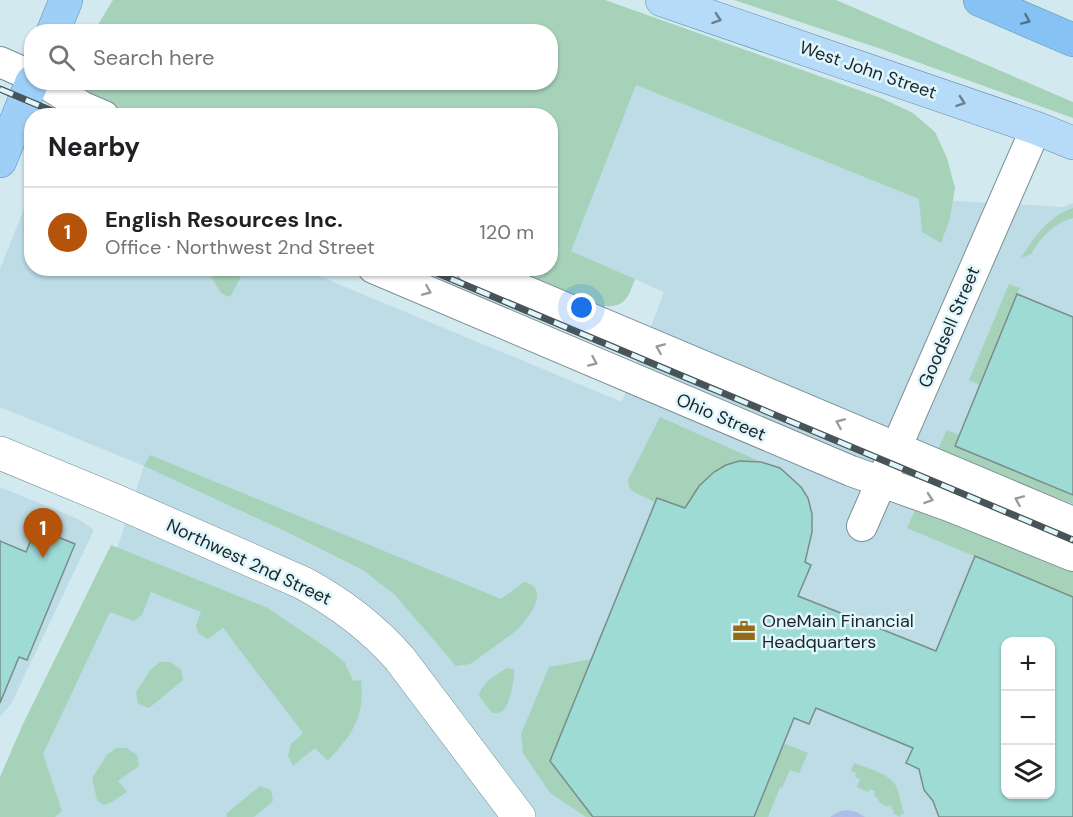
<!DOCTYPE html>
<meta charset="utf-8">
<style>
body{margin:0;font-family:"DM Sans",sans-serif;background:#f6f6f6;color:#202124}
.controls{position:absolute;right:18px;bottom:18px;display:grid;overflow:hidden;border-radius:12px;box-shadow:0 2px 4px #0004}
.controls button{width:54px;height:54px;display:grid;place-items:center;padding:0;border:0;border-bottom:2px solid #e0e0e0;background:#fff;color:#202124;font:30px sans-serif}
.you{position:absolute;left:582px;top:308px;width:21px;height:21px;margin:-15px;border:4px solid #fff;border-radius:50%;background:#1a73e8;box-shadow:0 0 0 9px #1a73e833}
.badge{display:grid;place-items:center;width:39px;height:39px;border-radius:50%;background:#b45309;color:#fff;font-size:20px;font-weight:700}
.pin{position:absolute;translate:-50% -50px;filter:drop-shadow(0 2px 3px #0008)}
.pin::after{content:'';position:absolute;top:32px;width:21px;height:18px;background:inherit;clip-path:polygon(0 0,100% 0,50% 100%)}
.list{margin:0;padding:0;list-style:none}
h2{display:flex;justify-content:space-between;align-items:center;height:78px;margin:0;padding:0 24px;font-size:26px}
h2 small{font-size:20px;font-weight:400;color:#757577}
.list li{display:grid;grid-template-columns:39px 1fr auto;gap:18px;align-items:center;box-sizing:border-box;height:90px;padding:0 24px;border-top:2px solid #e0e0e0}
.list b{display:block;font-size:22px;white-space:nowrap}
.list p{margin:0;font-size:20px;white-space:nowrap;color:#757577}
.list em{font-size:20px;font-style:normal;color:#757577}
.icon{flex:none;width:33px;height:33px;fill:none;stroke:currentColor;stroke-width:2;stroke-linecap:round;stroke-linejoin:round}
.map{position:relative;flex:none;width:1073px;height:817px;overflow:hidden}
.search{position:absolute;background:#fff;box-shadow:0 2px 4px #0004;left:24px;top:24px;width:534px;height:66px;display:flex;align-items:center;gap:15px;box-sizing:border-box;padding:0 21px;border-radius:24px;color:#757577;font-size:22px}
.panel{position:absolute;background:#fff;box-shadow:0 2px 4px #0004;left:24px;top:108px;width:534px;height:168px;border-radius:24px}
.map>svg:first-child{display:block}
.built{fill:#bddce5;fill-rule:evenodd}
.green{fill:#a6d2ba}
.water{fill:#aebde7}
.building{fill:#9fdbd5;stroke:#788e8b;stroke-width:1.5;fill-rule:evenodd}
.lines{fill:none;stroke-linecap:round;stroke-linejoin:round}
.minor-casing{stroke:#7a8f95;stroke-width:32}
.secondary-casing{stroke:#7a8f95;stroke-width:34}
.primary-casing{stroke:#618bac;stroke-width:34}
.trunk-casing{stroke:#618bac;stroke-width:34}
.motorway-casing{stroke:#618bac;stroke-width:34}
.minor{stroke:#fff;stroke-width:30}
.secondary{stroke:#fff;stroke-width:33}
.primary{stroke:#b6dbf8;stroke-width:33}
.trunk{stroke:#9ecff6;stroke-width:33}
.motorway{stroke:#86c3f4;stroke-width:33}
.rail-casing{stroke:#495458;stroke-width:7}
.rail{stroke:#dff6fc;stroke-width:4.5;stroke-dasharray:14;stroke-linecap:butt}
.oneway{stroke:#698090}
.oneway2{stroke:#51748e}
.oneway3{stroke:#999c9e}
.labels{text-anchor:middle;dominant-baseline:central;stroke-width:5;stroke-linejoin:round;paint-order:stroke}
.street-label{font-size:18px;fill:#1c2427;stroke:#dff6fc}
.poi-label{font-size:18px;fill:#1c2427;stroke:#dff6fc;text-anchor:start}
</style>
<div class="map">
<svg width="1073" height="817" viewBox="0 0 1073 817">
<rect width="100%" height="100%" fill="#d2e9ef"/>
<path class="built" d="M635,84L920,199L1063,207L1073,203V817H24L15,799L115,555L144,466L0,407V269L31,191L32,268L302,269L622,402L664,292L571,251ZM1006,642H1050V794H1006Z
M0,487L78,519L94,530L11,704L0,717Z"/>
<path class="green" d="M113,0H605L881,98L913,113L935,132L947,158L955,188L950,218L941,243L922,232L919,199L636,85L571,251L635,279C631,289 628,302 617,305C591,313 525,279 498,269L550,268V116L121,115L82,100L71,83L550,82V32L94,31Z
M734,0H836L1073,102V118L881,49Z
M1073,208V218C1054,223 1040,238 1031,254L1020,259C1035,237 1047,217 1073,208Z
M206,269H245L230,297L221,293Z
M1009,284L1020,288L980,385L969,380Z
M660,417L761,462C721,462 704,471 687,509L657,498L655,502L634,492L629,487L628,480Z
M947,430L959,435L955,447L1073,495V504L938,449Z
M150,455L501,599L524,582C547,587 535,609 524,622C515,634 489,650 476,660L470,664L456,666L395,595L363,570L289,533L144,466Z
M919,502L1073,567V597L907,528Z
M111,545L268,608L331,651L345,663L353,681L361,680C365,718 352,734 328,761L315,748L293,766L288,756L291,744L303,733L223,628L208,639L199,634L196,626L201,612L151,592L142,615L134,621L110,612L43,754L62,811L55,817H0V777L23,724Z
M591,659L550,760L593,817H586L550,793L523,753L521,734L549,667Z
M160,662H170L181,669L183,680L149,708L138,704L136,692L151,669Z
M507,668L514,669C515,677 510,702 505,708C502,713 497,713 492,713L479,696C482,682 496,675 507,668Z
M773,739L808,753L799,773L790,770L782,788L780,787L768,817H740Z
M116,748H126L137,755L139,766L118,781L127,792L110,803L103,805L97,800L92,778L107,755Z
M854,763C869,769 894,774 898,791C901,800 901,806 905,815L902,813L900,817L893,813L894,810L891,809V805L888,807L878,802L879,799L874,796L875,791L870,789L868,792L857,787L860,779L855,777L856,773L851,771Z
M260,786L271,790L273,801L254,817H227L226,814Z"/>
<path class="water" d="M848,810L856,812L865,817H830L840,811Z"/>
<path class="building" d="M1017,294L1073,317V495L955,446Z
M739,461L761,462L780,468L801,487L808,498L812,514V532L805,562L811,565L798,596L936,651L975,556L1073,597V817H939L933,801L924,790L919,769L906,763L913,748L816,708L809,724L794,718L754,817H593L550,761L657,498L685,508L699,486L714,472L726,465ZM1005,642H1050V795H1005Z
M36,528L75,544L27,660L19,657L0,703V541L26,552Z"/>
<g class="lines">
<g class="minor-casing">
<path id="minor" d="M0,62L32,76
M43,82L83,107L104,116
M373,268L851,471L949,506L1073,556
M471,268L1073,522
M862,526L1036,128"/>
</g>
<g class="secondary-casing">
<path id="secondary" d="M0,453L116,501L303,583C340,603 372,627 400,659L519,817"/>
</g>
<g class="primary-casing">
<path id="primary" d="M662,0L1036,128L1073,143"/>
</g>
<g class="trunk-casing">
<path id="trunk" d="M53,32L66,0
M0,161L32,82"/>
</g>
<g class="motorway-casing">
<path id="motorway" d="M980,0L1073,40"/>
</g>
<use href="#minor" class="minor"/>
<use href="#secondary" class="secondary"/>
<use href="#primary" class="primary"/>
<use href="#trunk" class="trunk"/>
<use href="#motorway" class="motorway"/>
<g class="rail-casing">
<path id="rail" d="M0,89L64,116
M425,268L1073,540"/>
</g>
<use href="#rail" class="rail"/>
</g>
<defs><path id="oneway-chevron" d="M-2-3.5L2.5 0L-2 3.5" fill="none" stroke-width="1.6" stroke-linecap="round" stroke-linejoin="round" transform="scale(1.5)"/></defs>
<g class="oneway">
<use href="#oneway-chevron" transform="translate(717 19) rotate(19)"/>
<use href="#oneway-chevron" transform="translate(961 102) rotate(19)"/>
</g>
<use class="oneway2" href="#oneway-chevron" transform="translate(1026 20) rotate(23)"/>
<g class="oneway3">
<use href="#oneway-chevron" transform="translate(427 291) rotate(23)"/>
<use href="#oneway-chevron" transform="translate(660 348) rotate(-157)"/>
<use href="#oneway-chevron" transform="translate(593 362) rotate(24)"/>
<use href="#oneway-chevron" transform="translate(840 423) rotate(-157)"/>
<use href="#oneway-chevron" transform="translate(929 499) rotate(19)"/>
<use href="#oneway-chevron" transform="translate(1019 500) rotate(-157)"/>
</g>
<defs>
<g id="office-bare" transform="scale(1.8)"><path d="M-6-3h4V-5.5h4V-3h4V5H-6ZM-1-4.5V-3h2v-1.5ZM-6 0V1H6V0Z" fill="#966b17" stroke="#dff6fc" stroke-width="2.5" paint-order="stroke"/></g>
</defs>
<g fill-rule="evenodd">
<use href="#office-bare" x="744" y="631"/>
</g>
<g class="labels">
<g class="street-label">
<text transform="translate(868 70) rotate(19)">West John Street</text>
<text transform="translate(949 327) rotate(-67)">Goodsell Street</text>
<text transform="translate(721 417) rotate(23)">Ohio Street</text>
<text transform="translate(249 562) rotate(25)">Northwest 2nd Street</text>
</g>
<g class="poi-label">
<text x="762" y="621">OneMain Financial<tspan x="762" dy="21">Headquarters</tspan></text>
</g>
</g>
</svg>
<div class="controls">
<button>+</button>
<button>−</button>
<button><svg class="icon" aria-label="layers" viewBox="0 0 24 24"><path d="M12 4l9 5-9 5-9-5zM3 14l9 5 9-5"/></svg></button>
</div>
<div class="you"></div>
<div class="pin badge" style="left:43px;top:558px">1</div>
<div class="search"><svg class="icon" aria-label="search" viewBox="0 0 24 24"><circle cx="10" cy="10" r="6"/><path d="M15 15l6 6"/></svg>Search here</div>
<section class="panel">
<h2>Nearby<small></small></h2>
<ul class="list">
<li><span class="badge">1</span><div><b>English Resources Inc.</b><p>Office · Northwest 2nd Street</p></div><em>120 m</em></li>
</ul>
</section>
</div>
